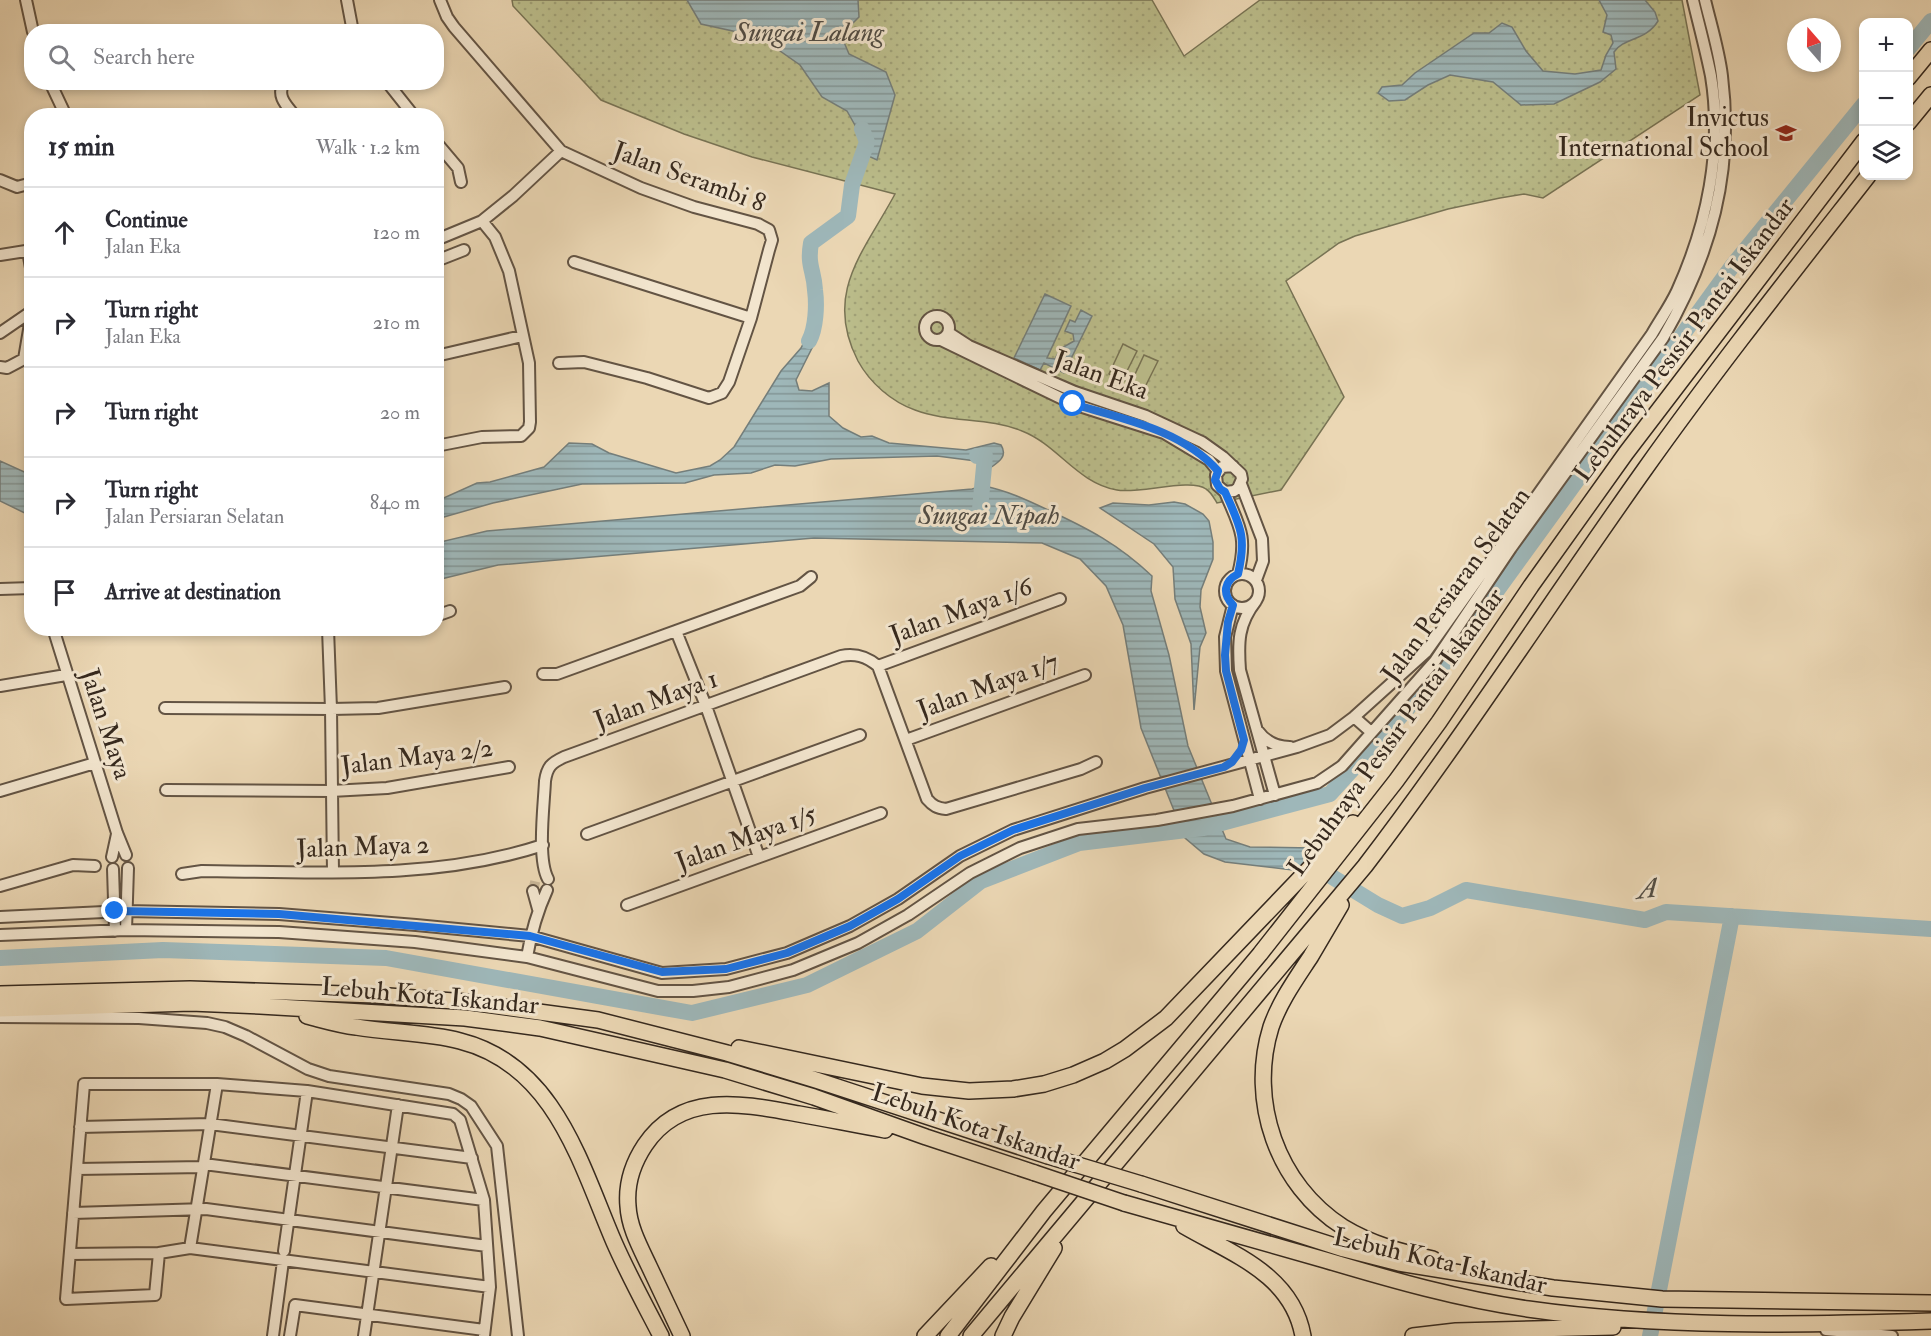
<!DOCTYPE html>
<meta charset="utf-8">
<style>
body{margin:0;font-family:"IM FELL Double Pica",serif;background:#f2f2f3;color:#2b2b33}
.controls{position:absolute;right:18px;top:18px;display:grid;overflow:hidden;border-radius:12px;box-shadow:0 3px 9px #0003}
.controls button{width:54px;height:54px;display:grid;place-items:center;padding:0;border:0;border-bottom:2px solid #e1e1e2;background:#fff;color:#2b2b33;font:30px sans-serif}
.compass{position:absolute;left:1787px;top:18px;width:54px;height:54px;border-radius:50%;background:#fff;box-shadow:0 3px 9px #0003;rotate:340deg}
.stop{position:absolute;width:18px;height:18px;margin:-14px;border:4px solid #1a73e8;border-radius:50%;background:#fff}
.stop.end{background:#1a73e8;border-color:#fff;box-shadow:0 2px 6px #0008}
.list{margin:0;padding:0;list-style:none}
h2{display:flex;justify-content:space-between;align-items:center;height:78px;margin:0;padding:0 24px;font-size:26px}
h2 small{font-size:20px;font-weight:400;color:#7c7c81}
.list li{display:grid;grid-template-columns:39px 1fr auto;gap:18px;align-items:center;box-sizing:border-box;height:90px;padding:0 24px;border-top:2px solid #e1e1e2}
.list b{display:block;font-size:22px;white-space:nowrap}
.list p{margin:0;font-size:20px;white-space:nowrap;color:#7c7c81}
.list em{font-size:20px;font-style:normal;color:#7c7c81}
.icon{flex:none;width:33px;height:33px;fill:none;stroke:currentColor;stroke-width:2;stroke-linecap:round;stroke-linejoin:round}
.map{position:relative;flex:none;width:1931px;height:1336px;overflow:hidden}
.search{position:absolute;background:#fff;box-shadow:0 3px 9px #0003;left:24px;top:24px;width:420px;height:66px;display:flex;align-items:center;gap:15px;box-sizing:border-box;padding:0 21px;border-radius:24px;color:#7c7c81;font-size:22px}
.panel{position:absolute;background:#fff;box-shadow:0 3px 9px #0003;left:24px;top:108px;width:420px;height:528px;border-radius:24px}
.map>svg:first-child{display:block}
.grass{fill:url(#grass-dots);stroke:#787354;stroke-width:1.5}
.garden{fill:#bbbd8b;stroke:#787354;stroke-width:1.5}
.water{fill:url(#water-rules);stroke:#747e7b;stroke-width:1.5}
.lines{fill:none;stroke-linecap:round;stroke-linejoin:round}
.river{stroke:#9eb7b9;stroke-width:16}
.minor-tunnel{stroke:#c7b496;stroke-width:10;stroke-dasharray:10 5;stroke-linecap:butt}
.minor-casing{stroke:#635444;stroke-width:14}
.highway-casing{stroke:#36291e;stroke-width:18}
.minor{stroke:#f2e5ce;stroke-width:10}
.highway{stroke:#ebd7b4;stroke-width:15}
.highway-bridge-casing{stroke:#36291e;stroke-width:18;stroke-linecap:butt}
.highway-bridge{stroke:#ebd7b4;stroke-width:15}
.route{stroke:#1a73e8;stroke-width:8}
.labels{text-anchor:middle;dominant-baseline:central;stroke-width:6;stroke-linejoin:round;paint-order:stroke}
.poi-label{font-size:26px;fill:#36291e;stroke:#f2e5ce;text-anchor:end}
.street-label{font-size:26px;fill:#36291e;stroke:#f2e5ce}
.water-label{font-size:27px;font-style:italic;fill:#504c45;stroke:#f2e5ce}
</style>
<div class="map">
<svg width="1931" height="1336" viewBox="0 0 1931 1336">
<defs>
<pattern id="grass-dots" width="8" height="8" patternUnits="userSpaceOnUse" patternTransform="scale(1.5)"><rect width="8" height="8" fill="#bbbd8b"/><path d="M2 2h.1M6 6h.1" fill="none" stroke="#a1a278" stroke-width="1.8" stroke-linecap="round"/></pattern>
<pattern id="water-rules" width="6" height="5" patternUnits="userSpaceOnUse" patternTransform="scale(1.5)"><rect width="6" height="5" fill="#9eb7b9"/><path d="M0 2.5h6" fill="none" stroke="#829596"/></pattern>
</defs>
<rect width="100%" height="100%" fill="#ebd7b4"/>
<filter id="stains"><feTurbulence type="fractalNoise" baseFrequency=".00333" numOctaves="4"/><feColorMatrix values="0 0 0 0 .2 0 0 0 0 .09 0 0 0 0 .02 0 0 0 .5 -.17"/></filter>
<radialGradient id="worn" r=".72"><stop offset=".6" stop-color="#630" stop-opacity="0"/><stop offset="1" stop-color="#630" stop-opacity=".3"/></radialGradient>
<path class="grass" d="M512,0H1152L1184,56L1260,0H1682L1700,95L1543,198L1524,194L1500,198L1448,209L1355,236L1339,243L1286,281L1344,397L1281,490L1217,503C1214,498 1211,492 1206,489C1191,478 1139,494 1117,490C1077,483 1058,445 1022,431C989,417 949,423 915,410C892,402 870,383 858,361C823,293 864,252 895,194L752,157L684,134L601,100L513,6Z"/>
<path class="garden" d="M1123,344L1137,351L1122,381L1109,374Z
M1144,355L1158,361L1143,391L1130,385Z"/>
<path class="water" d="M687,0H858L859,17L841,35L849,54L886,72L895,95L877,160L866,155L861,136L847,111L822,97L800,65L760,37L701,24Z
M1599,0H1645L1655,12L1658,21C1646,41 1624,37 1614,52L1616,69L1600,82L1554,104L1521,105L1493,82L1450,75L1428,85L1405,100L1389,101L1378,93L1382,87L1402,85L1415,73L1474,33H1489L1502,23L1512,27L1526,51L1543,71L1575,74L1601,70L1606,55L1613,43L1611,35L1603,32L1607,15Z
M1045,294L1071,306L1047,358L1055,359L1060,349L1074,341L1073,334L1065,331L1070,320L1075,322L1081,310L1092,316L1064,373L1044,363L1040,370L1014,358Z
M814,322L816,340L796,380L799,390L812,391L829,383V416L843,428L861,437L872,436L889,443L966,450L994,443L1001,445C1008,456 999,462 990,468H980L976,461L937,456L831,459L795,466L775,465L751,473L714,475L685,483L582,484L493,503L437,519V501L477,483L490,482L544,467L569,443L592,444L609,453L676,473L710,466L720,460L734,447L781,371L801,348Z
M0,461L31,475V516L0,501Z
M983,486C1006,490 1027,500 1048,510C1089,529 1118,544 1152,576L1151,591L1169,655L1188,746L1226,839L1250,847L1313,848L1318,852L1301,871L1225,862L1204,854L1185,838L1141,728L1123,625L1106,586L1080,559L1042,543L814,538L498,565L437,580L436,543L487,531L972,489Z
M1174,502L1185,504L1203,514L1209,521L1213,542V559L1201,590L1200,607L1206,633L1200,647L1194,710L1191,644L1175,599L1173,567L1154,544L1100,508L1113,503L1149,505Z"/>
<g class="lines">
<path class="river" d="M1908,49L1931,21
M809,341C816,328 817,305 815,290C814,270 807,266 811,243L848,216L852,185L867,142L862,129
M977,456H985L980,509
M1311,864L1378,905L1402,916L1430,908L1466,890L1645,920L1666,912L1931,929
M0,958L163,950L386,958L692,1013L807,985L917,931L981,881L1079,843L1203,828L1330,794L1427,687L1733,265L1864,104
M1650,1336L1732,916"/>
<path class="minor-tunnel" d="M533,891L536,878"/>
<g class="minor-casing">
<path id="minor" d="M26,0L33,32
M347,0L353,32
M440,0L447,17L454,27L561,151L641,188L694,207L758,224L769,230L772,240L769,250L751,318L729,382L722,393L709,398L647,378L584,362L559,363
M50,82L66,116
M284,82C276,96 286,105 295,116
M387,82L414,116
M436,142L458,168L461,182
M0,180L17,187L32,183
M436,240L482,221L513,196L561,151
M28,251L31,268L32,307
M0,255L32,250
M436,261L464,250
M574,262L751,318
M925 328a12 12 0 1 1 24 0a12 12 0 1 1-24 0Z
M0,333L32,311
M949,333L969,346L1075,392L1146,416L1202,442L1223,457L1241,474L1242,479L1238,488L1234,491L1225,492L1217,485L1216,475L1222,467L1233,466
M941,340L1073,404L1164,433L1209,460L1218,471
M436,356L522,336
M0,367L7,368L24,359L32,312
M436,446L482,437L521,436L529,428L530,422L529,363L509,271L495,237L482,221
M1241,484L1262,539L1263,561L1256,580
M1225,492C1239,526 1248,536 1238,574
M1225 591a17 17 0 1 1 34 0a17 17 0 1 1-34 0Z
M0,589L32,588
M1256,601C1238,624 1238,642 1240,670L1275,795
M1233,605L1225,637L1226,671L1260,799
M436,616L450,611
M53,628L117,833L126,855
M207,628H351
M328,629L331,709L333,872
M676,631L706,706L759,857
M878,666L1060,599
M543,674H557L800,586L811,577
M0,686L66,675
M165,708L331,709L378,708L505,687
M1354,717L1371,732
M1258,731C1266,742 1277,747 1290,747
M906,740L1085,675
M166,790L331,791L387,788L509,767
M0,791L95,763
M587,834L860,735
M112,857L117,834
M113,869L115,931
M182,874L202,871C315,872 434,881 543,845
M548,879C537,859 544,805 545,781C547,767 551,763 564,757L841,656C855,653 866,656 878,666L927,799C933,806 937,808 946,809L1081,769L1096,762
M0,886L73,865L95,866
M533,891L538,909
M627,905L881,813
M0,917L125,911L279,914L416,925L530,936L662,973L726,969L787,953L850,926L898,899L960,856L1013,830L1145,788L1297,747L1330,735L1354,717L1426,652L1652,334C1660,320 1670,306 1677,291C1707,225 1723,149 1711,76C1706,51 1699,25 1693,0
M126,930L128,868
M0,935L126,930L279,932L415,942L527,957L658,991H693L729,987L793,970L858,943L908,915L970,873L1020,848L1078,829L1157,820L1233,806L1317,783L1342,766L1435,661L1511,548L1663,338C1711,255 1734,172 1722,76C1719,51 1711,25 1705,0
M527,957C531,933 537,912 547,890
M0,1017L139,1018L207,1023L225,1027L246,1036L308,1069L329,1076L449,1094L461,1099L471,1106L497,1146L518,1336
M217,1084L307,1091L453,1114L460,1120L484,1200L490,1287L484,1336
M80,1127L210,1124L472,1158
M204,1164L484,1200
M77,1169L203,1167
M73,1213L206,1209L487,1246
M190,1248L159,1253L155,1295L66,1299L84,1084H217L190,1248L490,1287
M284,1251L307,1091
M70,1254L159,1253
M1826,1330L1892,1336
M273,1336L283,1261
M290,1336L295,1305L484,1330
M364,1336L398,1105"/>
</g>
<g class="highway-casing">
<path id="highway" d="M1908,78L1931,50
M1908,123L1931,95
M1341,905C1331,922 1321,939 1311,956C1296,979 1280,1001 1271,1027C1248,1101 1277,1185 1343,1227C1371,1244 1401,1252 1433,1259
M0,994L190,989L376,995L466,1002L598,1020L727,1053L816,1080L1048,1156
M0,1009L191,1003L260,1006L465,1018L540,1028L725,1070L814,1097L926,1137L1035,1173
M307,1016C323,1020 339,1025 356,1027C390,1033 426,1032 460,1041C555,1065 580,1163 614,1242C628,1274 645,1305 661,1336
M739,1048L922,1086L969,1091L1013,1089L1044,1084L1073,1075L1105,1061L1125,1049L1166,1018L1353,823
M1141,1184L1344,1249L1399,1263L1553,1288L1662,1299L1931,1303
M1124,1203C1191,1222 1258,1241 1325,1260C1392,1280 1459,1299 1528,1309C1662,1328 1796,1325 1931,1321
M1184,1226C1232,1254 1292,1274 1303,1336
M682,1336C671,1313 660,1289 649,1266C640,1247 629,1227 628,1206C626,1184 633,1163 645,1145C682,1090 744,1104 799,1114C828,1119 856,1125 885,1130
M925,1336L991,1266
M948,1336L1044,1211L1260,954L1396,781L1439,722L1531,586L1626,453L1864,141
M971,1336L1365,866C1463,738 1551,601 1645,469C1716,369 1793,272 1868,176
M1003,1336L1012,1317L1054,1248
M1413,1336L1456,1331L1613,1327"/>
</g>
<use href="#minor" class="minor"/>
<use href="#highway" class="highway"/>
<g class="highway-bridge-casing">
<path id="highway-bridge" d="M1048,1156L1141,1184
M1035,1173L1124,1203"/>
</g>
<use href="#highway-bridge" class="highway-bridge"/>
</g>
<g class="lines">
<path class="route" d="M115,911L279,914L530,936L662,972L726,969L787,953L850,926L898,899L960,856L1013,830L1145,788L1224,767L1232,762L1241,750L1244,740L1226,671L1225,655L1228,622L1233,605C1222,594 1224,581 1238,574C1247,536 1240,526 1225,492L1220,489L1215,480L1218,471C1182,430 1123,419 1073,404"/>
</g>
<defs>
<g id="school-bare" transform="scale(1.62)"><path d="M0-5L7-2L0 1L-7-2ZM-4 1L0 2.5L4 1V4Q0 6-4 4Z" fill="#8f2418" stroke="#f2e5ce" stroke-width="2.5" paint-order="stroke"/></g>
</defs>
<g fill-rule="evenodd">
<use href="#school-bare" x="1786" y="133"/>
</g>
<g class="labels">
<g class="poi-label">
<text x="1769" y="118">Invictus<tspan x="1769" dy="30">International School</tspan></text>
</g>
<g class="street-label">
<text transform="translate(689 177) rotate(20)">Jalan Serambi 8</text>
<text transform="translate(1684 340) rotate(-53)">Lebuhraya Pesisir Pantai Iskandar</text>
<text transform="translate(1101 375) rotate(20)">Jalan Eka</text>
<text transform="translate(1456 585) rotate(-54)">Jalan Persiaran Selatan</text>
<text transform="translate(961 611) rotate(-20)">Jalan Maya 1/6</text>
<text transform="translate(988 686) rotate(-20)">Jalan Maya 1/7</text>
<text transform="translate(656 700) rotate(-20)">Jalan Maya 1</text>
<text transform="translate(106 724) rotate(72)">Jalan Maya</text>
<text transform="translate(1396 732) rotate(-54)">Lebuhraya Pesisir Pantai Iskandar</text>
<text transform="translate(417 757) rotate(-7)">Jalan Maya 2/2</text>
<text transform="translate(746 838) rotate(-20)">Jalan Maya 1/5</text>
<text transform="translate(363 847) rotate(-2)">Jalan Maya 2</text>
<text transform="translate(430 996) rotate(5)">Lebuh Kota Iskandar</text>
<text transform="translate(976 1127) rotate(19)">Lebuh Kota Iskandar</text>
<text transform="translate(1440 1261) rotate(13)">Lebuh Kota Iskandar</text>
</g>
<g class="water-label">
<text x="809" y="32">Sungai Lalang</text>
<text x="989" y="515">Sungai Nipah</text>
<text transform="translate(1647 889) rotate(-7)">A</text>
</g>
</g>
<rect width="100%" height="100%" filter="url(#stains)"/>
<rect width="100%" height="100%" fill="url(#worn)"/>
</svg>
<div class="controls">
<button>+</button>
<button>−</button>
<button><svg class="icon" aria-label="layers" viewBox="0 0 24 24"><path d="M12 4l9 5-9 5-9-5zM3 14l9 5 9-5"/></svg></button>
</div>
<svg class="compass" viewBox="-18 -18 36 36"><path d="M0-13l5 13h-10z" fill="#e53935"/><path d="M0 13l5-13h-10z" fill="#7c7c81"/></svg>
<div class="stop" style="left:1073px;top:404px"></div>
<div class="stop end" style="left:115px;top:911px"></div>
<div class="search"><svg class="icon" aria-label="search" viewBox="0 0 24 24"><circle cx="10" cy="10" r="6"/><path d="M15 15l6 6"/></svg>Search here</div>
<section class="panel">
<h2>15 min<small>Walk · 1.2 km</small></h2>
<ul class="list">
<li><svg class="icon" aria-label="ahead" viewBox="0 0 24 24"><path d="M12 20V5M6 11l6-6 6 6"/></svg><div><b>Continue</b><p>Jalan Eka</p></div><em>120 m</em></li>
<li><svg class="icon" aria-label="right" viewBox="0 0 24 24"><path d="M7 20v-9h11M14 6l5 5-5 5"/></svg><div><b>Turn right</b><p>Jalan Eka</p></div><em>210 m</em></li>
<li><svg class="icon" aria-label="right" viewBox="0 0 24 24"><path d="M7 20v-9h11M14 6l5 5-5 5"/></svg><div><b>Turn right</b></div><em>20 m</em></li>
<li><svg class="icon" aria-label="right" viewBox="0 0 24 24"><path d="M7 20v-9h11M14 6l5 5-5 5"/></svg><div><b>Turn right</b><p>Jalan Persiaran Selatan</p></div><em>840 m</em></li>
<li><svg class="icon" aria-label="arrive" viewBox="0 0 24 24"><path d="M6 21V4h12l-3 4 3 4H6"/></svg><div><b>Arrive at destination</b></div></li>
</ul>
</section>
</div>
